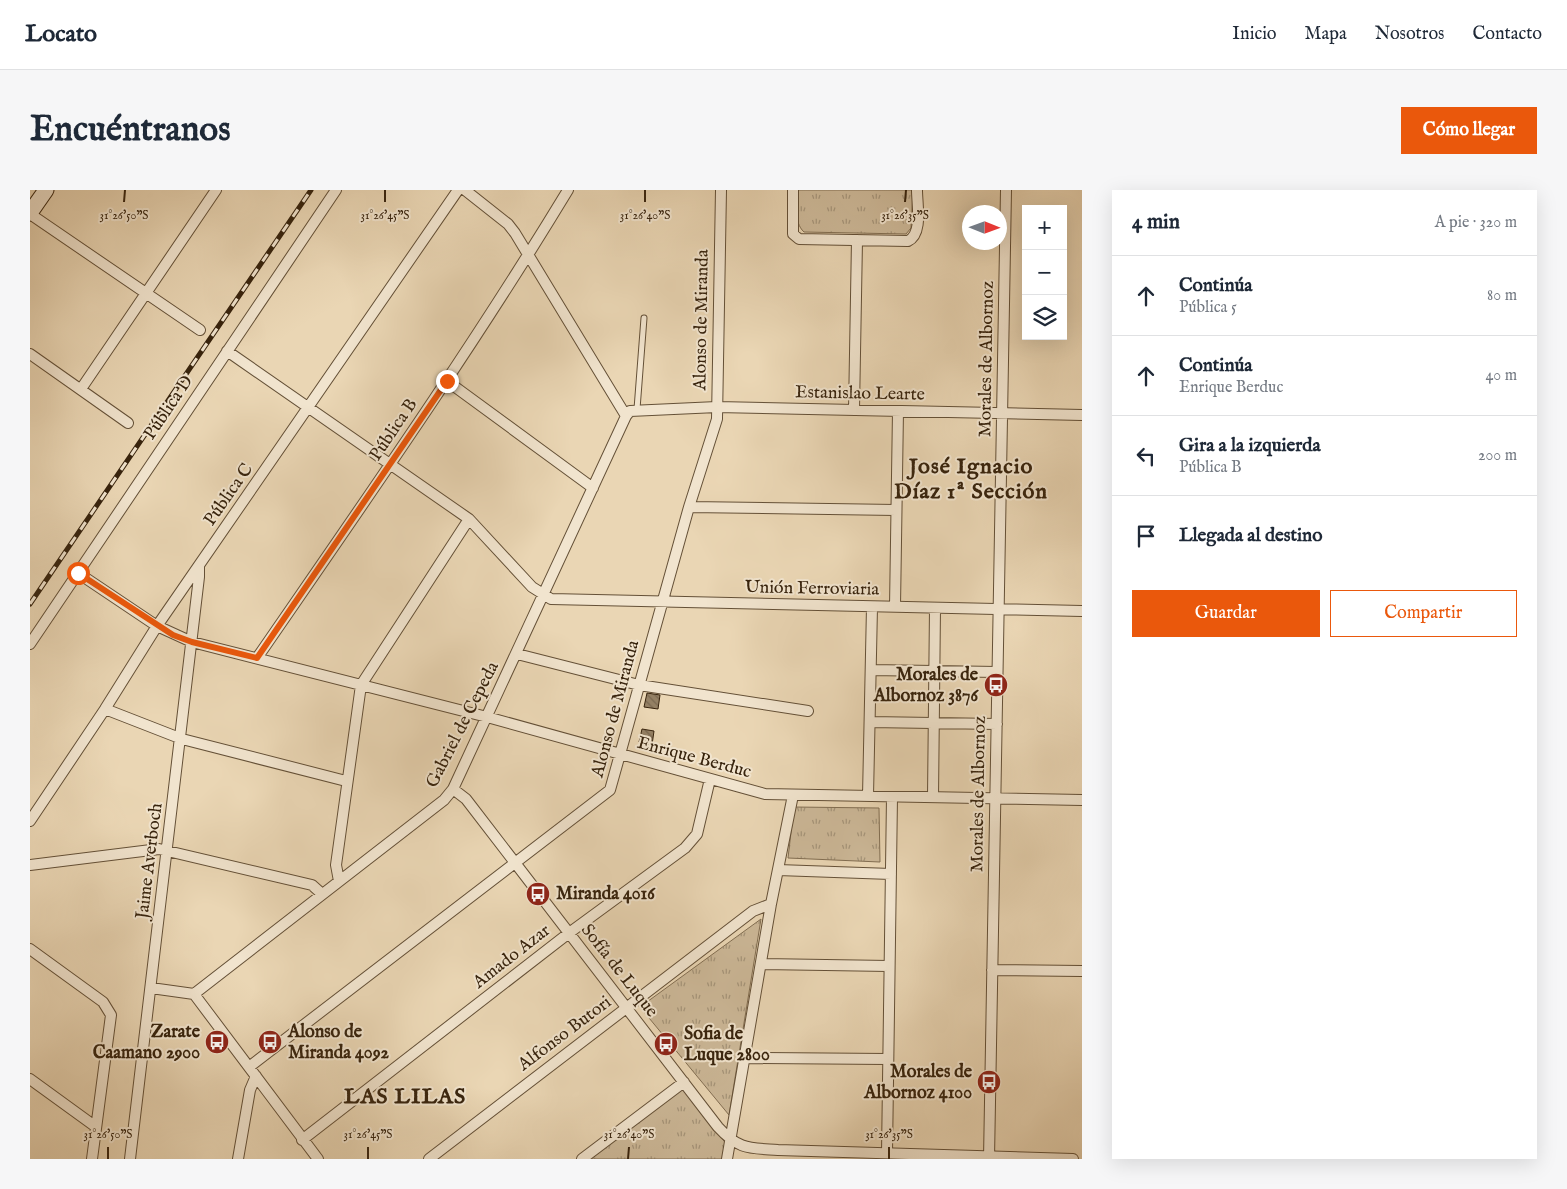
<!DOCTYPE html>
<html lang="es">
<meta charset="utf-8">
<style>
body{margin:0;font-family:"IM FELL English",serif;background:#f6f6f7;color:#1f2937}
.controls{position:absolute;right:15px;top:15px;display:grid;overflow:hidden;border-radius:0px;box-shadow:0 5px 20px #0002}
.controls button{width:45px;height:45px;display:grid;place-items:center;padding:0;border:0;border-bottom:1px solid #e0e1e3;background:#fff;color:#1f2937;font:25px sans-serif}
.compass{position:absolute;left:932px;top:15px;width:45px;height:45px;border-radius:50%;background:#fff;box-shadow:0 5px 20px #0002;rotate:91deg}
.stop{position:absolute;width:15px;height:15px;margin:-11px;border:4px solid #ea580c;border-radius:50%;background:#fff}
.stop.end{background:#ea580c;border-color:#fff;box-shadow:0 1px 5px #0008}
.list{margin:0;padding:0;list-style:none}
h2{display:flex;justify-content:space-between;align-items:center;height:65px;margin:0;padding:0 20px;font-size:21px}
h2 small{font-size:16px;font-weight:400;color:#747a83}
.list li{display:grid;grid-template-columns:32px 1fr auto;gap:15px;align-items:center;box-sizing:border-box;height:80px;padding:0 20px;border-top:1px solid #e0e1e3}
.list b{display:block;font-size:19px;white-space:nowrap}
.list p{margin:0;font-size:16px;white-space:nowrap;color:#747a83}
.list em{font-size:16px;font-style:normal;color:#747a83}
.actions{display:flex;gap:10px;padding:15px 20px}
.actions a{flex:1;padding:11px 0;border:1px solid #ea580c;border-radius:0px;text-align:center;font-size:18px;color:#ea580c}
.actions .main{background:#ea580c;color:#fff}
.icon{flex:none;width:28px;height:28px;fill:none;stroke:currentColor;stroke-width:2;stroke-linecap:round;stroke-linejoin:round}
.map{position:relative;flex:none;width:1052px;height:969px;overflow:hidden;border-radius:0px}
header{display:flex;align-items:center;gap:30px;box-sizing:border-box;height:70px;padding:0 25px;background:#fff;border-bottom:1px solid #e0e1e3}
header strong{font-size:24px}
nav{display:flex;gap:28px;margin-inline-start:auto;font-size:18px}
.intro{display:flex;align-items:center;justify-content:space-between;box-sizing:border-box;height:120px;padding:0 30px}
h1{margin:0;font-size:35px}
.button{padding:12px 22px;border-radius:0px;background:#ea580c;color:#fff;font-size:18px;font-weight:700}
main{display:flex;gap:30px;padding:0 30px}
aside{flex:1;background:#fff;border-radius:0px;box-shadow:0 5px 20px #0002}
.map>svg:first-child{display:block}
.grass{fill:url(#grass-tufts);stroke:#826e52}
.building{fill:url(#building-back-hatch);stroke:#37230d}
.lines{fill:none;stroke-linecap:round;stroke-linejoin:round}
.lane-casing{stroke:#645037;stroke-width:7}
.street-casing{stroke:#645037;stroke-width:12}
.secondary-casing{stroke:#37230d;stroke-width:17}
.lane{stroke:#f1e4ce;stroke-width:5}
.street{stroke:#f1e4ce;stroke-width:10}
.secondary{stroke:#f1e4ce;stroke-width:15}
.rail-casing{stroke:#37230d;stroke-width:5}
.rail{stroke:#f1e4ce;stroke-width:3;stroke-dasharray:9;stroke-linecap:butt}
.route{stroke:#ea580c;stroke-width:6}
.ticks{fill:none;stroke:#37230d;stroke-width:2}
.labels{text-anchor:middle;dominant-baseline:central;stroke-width:4;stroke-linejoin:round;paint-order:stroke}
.street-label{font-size:18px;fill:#37230d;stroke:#f1e4ce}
.poi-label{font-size:18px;font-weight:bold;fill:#37230d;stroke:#f1e4ce;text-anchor:end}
.district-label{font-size:22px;font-weight:bold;letter-spacing:1px;fill:#37230d;stroke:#f1e4ce}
.ticks-label{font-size:12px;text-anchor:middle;fill:#37230d;stroke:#f1e4ce;stroke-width:4;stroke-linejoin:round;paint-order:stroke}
</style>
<header>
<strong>Locato</strong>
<nav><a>Inicio</a><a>Mapa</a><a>Nosotros</a><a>Contacto</a></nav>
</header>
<div class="intro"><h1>Encuéntranos</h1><a class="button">Cómo llegar</a></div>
<main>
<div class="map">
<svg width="1052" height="969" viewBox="0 0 1052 969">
<defs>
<pattern id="grass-tufts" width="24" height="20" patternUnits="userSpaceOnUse" patternTransform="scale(1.25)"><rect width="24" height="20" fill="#ccb898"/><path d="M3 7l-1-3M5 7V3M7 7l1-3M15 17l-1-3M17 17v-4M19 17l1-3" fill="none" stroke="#a6957a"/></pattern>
<pattern id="building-back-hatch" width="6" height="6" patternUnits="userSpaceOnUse" patternTransform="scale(1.25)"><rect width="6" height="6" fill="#948064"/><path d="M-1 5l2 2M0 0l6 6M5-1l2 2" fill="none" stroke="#7a6851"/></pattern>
</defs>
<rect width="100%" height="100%" fill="#ead6b4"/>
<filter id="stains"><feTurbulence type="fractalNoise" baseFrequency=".004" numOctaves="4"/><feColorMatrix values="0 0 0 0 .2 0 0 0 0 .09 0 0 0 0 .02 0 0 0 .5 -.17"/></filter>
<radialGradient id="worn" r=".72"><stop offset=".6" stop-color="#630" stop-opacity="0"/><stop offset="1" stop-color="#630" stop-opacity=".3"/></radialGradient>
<path class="grass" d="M768,0H883L881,38L876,44L774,42C763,32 768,14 768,0Z
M764,617L849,618L850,672L758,668Z
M731,729L699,925L610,817Z
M654,898L697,955L695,969H560Z"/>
<path class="building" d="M617,503L630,505L628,519L614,517Z
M612,539L624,541L622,555L609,552Z"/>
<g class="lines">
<g class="lane-casing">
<path id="lane" d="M607,219L614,128"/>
</g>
<g class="street-casing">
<path id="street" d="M435,0L478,34L485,43L596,226
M763,0V44L769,49L878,51C893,44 887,15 887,0
M0,24L170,140
M197,161L439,329L502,397L521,409L1052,421
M0,164L98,233
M417,191L563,298
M51,199L186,0
M824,220L827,50
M659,317L866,320
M48,383L127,436L162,452L457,527L735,604L1052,610
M865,417L868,221
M0,454L306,0
M487,464L609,495L778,521
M227,468C333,314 441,160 538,0
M841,480L967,482
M75,519L152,549L316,591
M840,532L967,534
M423,599L436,609L688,937C709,960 719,958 748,960L1043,969
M838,606L842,417
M903,607L905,418
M0,631L75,519L127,436L428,0
M0,675L129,659L282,695L292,704
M748,680L861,684
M309,691L306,675L331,495L439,329
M0,759L73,812L81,825L62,969
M731,774L859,776
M962,780L1052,781
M121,798L164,804L288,969
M164,804L414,610L423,599L596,226L600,221L687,217L1052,225
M715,868L858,869
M219,877L580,600L659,317L687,229L691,0
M0,889L66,937
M272,950L539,743L655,658L667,644L680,589
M857,963L862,607
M100,969L169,387V376
M208,969L220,900L226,886
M399,969L723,721L741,714
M552,969L654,892
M697,969L741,714L763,605
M959,969L976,0"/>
</g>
<g class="secondary-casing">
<path id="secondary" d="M0,23L16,0"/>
</g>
<use href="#lane" class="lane"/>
<use href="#street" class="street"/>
<use href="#secondary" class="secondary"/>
<g class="rail-casing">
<path id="rail" d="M0,414L281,0"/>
</g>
<use href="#rail" class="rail"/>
</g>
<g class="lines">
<path class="route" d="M48,383L143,445L162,452L227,468L417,191"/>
</g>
<path class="ticks" d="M94,12L95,0M355,12V0M615,12V0M875,12L876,0M78,969V957M338,969V957M598,969L599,957M859,969V957"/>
<defs>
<g id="bus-disc" transform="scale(1.25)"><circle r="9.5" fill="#8f2418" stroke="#f1e4ce"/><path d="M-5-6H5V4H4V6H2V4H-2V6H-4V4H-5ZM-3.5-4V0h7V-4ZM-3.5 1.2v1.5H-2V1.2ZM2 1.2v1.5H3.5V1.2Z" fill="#fff"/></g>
</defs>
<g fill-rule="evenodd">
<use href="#bus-disc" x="966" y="495"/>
<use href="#bus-disc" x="508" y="704"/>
<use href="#bus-disc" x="187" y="852"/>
<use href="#bus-disc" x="240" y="852"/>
<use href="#bus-disc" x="636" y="854"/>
<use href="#bus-disc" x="959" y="892"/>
</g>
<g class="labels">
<g class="street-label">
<text transform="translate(672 130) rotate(-89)">Alonso de Miranda</text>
<text transform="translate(957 169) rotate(-89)">Morales de Albornoz</text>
<text transform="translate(830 204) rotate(1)">Estanislao Learte</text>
<text transform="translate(139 218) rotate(-56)">Pública D</text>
<text transform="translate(364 240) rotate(-56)">Pública B</text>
<text transform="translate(199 305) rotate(-55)">Pública C</text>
<text transform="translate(782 399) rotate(1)">Unión Ferroviaria</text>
<text transform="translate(586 519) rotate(-75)">Alonso de Miranda</text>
<text transform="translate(433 535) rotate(-63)">Gabriel de Cepeda</text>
<text transform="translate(664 568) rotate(15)">Enrique Berduc</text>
<text transform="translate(949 604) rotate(-89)">Morales de Albornoz</text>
<text transform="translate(120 671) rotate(-83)">Jaime Averboch</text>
<text transform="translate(482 767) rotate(-38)">Amado Azar</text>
<text transform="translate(589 781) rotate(52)">Sofía de Luque</text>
<text transform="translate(535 844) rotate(-37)">Alfonso Butori</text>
</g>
<g class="poi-label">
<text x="948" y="485">Morales de<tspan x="948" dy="21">Albornoz 3876</tspan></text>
<text x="526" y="704" text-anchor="start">Miranda 4016</text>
<text x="170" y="842">Zarate<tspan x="170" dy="21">Caamano 2900</tspan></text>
<text x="258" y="842" text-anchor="start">Alonso de<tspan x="258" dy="21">Miranda 4092</tspan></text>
<text x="654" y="844" text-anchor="start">Sofia de<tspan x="654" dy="21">Luque 2800</tspan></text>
<text x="942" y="882">Morales de<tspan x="942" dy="21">Albornoz 4100</tspan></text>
</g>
<g class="district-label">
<text x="941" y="277">José Ignacio<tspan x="941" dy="25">Díaz 1ª Sección</tspan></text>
<text x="375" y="907">LAS LILAS</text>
</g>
</g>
<g class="ticks-label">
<text x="94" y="29">31°26'50"S</text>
<text x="355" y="29">31°26'45"S</text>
<text x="615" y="29">31°26'40"S</text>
<text x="875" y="29">31°26'35"S</text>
<text x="78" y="948">31°26'50"S</text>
<text x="338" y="948">31°26'45"S</text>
<text x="599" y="948">31°26'40"S</text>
<text x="859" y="948">31°26'35"S</text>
</g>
<rect width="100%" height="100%" filter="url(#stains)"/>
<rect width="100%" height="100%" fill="url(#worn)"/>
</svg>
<div class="controls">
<button>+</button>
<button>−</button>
<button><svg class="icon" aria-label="layers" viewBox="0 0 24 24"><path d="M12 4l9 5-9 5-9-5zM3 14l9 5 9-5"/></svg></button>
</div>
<svg class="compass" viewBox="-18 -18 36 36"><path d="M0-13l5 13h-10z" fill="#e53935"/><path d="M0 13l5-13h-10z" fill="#747a83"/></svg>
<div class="stop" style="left:48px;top:383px"></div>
<div class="stop end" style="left:417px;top:191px"></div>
</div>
<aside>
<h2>4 min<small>A pie · 320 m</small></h2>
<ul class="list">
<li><svg class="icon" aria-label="ahead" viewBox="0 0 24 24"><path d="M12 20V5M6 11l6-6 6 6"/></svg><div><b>Continúa</b><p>Pública 5</p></div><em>80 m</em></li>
<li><svg class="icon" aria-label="ahead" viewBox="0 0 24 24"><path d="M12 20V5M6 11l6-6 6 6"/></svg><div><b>Continúa</b><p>Enrique Berduc</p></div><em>40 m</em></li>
<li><svg class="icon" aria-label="left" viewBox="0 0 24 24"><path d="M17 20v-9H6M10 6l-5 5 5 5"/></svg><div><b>Gira a la izquierda</b><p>Pública B</p></div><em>200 m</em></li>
<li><svg class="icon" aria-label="arrive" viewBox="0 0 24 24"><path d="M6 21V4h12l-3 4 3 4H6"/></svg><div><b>Llegada al destino</b></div></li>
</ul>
<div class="actions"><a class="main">Guardar</a><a>Compartir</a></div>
</aside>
</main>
